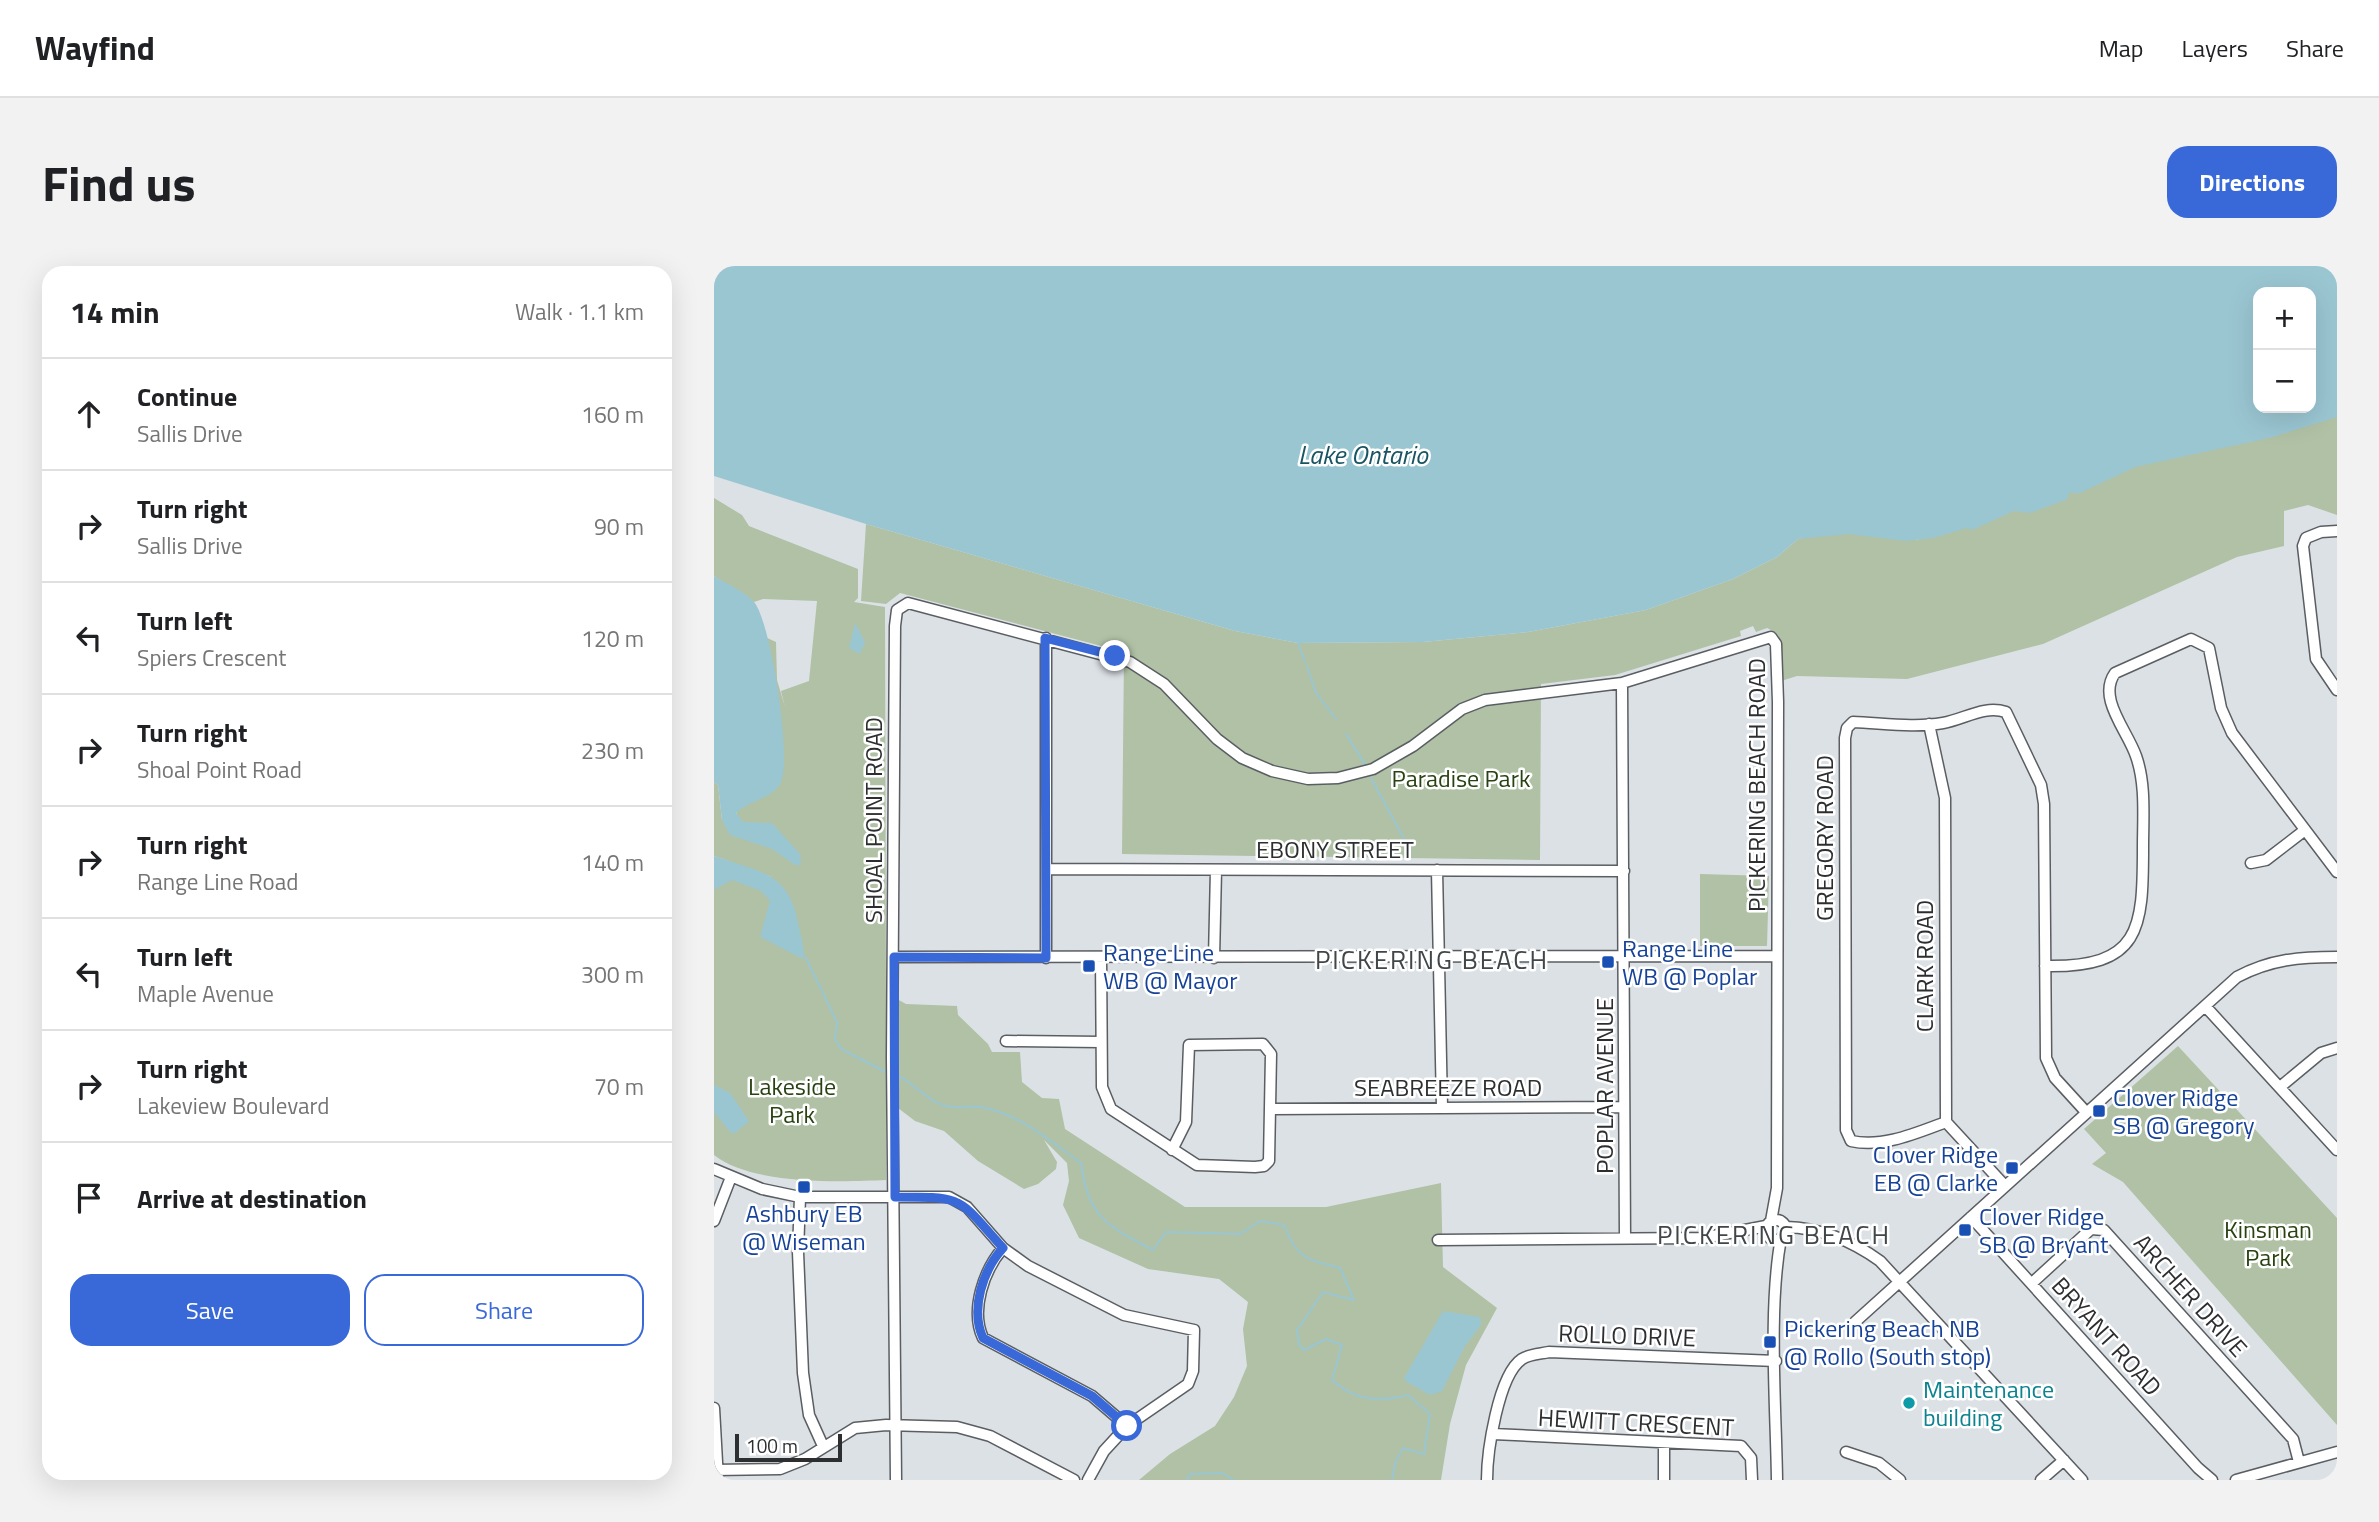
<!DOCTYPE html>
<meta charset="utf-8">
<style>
body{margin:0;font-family:"Titillium Web",sans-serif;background:#f2f2f2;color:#202124}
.controls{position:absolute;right:21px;top:21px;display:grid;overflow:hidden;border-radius:14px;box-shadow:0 7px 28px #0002}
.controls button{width:63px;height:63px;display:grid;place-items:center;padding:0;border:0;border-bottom:2px solid #e0e0e0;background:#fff;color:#202124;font:35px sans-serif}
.scale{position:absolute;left:21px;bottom:18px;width:107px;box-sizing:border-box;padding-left:7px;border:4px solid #2c2e30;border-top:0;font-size:19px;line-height:24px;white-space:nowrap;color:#2c2e30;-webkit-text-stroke:5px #fff;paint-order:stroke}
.stop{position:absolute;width:21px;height:21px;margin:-16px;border:5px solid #3969d9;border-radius:50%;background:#fff}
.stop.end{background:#3969d9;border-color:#fff;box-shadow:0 2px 7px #0008}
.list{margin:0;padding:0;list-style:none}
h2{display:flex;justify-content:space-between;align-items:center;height:91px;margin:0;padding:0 28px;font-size:30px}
h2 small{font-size:23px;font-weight:400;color:#757577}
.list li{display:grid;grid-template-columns:46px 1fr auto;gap:21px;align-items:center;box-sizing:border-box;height:112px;padding:0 28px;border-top:2px solid #e0e0e0}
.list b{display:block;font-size:26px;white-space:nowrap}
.list p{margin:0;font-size:23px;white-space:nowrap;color:#757577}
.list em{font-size:23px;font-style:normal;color:#757577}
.actions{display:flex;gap:14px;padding:21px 28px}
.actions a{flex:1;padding:16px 0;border:2px solid #3969d9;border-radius:21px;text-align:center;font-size:24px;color:#3969d9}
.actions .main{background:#3969d9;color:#fff}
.icon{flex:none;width:38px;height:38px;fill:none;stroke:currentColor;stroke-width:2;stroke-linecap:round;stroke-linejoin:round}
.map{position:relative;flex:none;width:1623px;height:1214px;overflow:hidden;border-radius:21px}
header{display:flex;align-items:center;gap:42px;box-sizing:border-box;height:98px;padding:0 35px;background:#fff;border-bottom:2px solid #e0e0e0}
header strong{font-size:33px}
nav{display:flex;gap:38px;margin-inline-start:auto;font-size:24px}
.intro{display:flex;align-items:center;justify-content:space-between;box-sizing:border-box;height:168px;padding:0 42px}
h1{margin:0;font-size:49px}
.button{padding:18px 32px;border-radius:21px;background:#3969d9;color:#fff;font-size:24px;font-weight:700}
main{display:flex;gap:42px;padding:0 42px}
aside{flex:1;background:#fff;border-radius:21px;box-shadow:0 7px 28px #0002}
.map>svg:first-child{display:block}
.green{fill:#b0c1a5}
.water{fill:#9ac6d2;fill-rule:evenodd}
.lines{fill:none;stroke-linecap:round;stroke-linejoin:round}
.stream{stroke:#9ac6d2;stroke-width:2}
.minor-casing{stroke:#5a5e62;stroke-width:13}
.minor{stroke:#fff;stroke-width:10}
.route{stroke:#3969d9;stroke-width:9}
.transit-dot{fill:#1a4fb4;stroke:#fff;stroke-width:2.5}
.culture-dot{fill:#0f9aa8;stroke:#fff;stroke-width:2.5}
.labels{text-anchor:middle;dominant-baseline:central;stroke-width:5;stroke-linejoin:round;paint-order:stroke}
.park-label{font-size:24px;fill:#294212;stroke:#fff}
.street-label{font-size:24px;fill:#2c2e30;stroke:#fff}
.transit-label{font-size:24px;fill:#164399;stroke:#fff;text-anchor:start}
.culture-label{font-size:24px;fill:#0d838f;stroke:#fff;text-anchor:start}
.water-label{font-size:26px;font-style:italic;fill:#185461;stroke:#fff}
.neighbourhood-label{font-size:26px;letter-spacing:2px;fill:#414649;stroke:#fff}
</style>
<header>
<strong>Wayfind</strong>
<nav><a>Map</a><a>Layers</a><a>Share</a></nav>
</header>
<div class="intro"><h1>Find us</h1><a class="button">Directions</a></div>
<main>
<aside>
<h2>14 min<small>Walk · 1.1 km</small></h2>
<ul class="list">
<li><svg class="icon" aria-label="ahead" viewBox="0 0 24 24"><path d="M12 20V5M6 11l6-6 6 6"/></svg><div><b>Continue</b><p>Sallis Drive</p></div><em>160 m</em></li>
<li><svg class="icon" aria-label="right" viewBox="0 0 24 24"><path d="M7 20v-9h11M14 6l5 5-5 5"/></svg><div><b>Turn right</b><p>Sallis Drive</p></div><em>90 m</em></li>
<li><svg class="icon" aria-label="left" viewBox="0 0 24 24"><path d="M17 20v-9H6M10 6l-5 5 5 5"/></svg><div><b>Turn left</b><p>Spiers Crescent</p></div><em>120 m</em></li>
<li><svg class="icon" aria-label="right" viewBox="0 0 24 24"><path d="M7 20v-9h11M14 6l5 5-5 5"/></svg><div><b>Turn right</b><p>Shoal Point Road</p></div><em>230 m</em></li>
<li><svg class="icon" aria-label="right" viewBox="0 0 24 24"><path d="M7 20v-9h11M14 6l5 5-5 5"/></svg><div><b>Turn right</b><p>Range Line Road</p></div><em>140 m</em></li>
<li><svg class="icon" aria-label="left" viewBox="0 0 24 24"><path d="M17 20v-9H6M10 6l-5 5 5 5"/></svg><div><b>Turn left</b><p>Maple Avenue</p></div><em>300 m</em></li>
<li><svg class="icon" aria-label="right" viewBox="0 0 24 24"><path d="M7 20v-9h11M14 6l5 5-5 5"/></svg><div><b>Turn right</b><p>Lakeview Boulevard</p></div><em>70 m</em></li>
<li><svg class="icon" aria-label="arrive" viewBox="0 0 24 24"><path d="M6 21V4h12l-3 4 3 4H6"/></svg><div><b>Arrive at destination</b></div></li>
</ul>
<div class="actions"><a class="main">Save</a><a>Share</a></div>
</aside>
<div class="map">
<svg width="1623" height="1214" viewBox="0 0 1623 1214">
<rect width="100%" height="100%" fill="#dce1e6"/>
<path class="green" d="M1623,146V249L1594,239L1570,245V280L1523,291L1329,378L1193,413L1083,410L1067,415C1067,397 1073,370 1053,362L1042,366L1039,360L1026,365L1027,370L901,409L827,418L826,594L408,588L410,386L186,327L172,338L147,335L152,258L521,365L584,377L709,376L814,366L932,344L1019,313L1063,291L1084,273L1124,263L1202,274L1290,248L1400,205Z
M0,232L28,249L35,260L144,303V332L140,336L171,341L172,727L192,738L243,740L244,749L274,778L278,786H306L308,816L328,832L345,833L351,863L471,941H612L727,917L729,1001L783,1042L752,1099L736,1158L727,1214H425L456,1188L501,1160L520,1131L533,1100L529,1063L534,1036L505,1013L434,1003L365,972L349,939L355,915L353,897L330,874L343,896L342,903L324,918L310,923L264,895L230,865L201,855L184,842L172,839V914C125,916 38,919 0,889V599L58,611L0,590V516L4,519L8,554L23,559L22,540L51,371L62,376L63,414L71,441L67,425L95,415L103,335L49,333L40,336L0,310Z
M986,608L1055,610L1053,680H986Z
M1464,780L1623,952V1159L1409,916L1378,898L1392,887L1370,863Z"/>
<path class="water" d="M0,0H1623V151L1555,172L1421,201L1366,227H1354V233L1316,247L1300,245L1258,264L1253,262L1219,272L1192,275L1134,268L1084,273L1063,291L1019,313L932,344L814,366L709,376L584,377L521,365L152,258L0,210ZM1544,26H1597V142H1544Z
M0,310C13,318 30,325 40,336C57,355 79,498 66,518C57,533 34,535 22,547L29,556L58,557L86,588L87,599H81L58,583L16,569L8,554L4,519L0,516Z
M141,357L151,376L146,388L135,382Z
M0,590C48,607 75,605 85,661C87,671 91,683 89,693L46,671L56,635L47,625L18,614L0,624Z
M0,819L16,827L35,855L21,867H17L0,846Z
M729,1045L766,1051L767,1059L751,1080L728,1125L716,1129L693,1116L690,1112Z"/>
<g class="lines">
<path class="stream" d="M584,377L591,396
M593,400L602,427L622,453
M632,468L652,500
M657,512L697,586
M91,690L123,756L121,773L127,783L172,806
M184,810C198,815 209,832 229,839C242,844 254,839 267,841C306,848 336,875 367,897C374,951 393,960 439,984L452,966L526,968L546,955L570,959C583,993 592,993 626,1002L640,1034L609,1026L583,1064L585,1079L590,1084L612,1073L628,1079L618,1114C641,1135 665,1136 694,1129L716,1148L710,1188L689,1182L681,1197L678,1214
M473,1214L476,1208L508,1207L520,1214"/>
<g class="minor-casing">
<path id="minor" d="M1623,265L1607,266L1592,272L1589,280L1602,393L1623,424
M332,372V692
M908,417L911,972
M1215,458L1231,532L1232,856L1291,920
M1537,597L1552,594L1591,564
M332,603L910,605
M723,604L728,841
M180,691L1062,690
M387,692L388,821L397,843L483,899L541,901L550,900L555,895L557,788L549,778L475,779L472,856L458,884
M500,692L502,604
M1331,700C1427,702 1429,663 1429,581C1429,551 1432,518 1422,490C1413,464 1383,432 1401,407L1477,373L1495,382L1507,442L1518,467L1623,606
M1491,740L1623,884
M292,775L387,776
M1566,821L1607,787L1623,782
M558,843L910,841
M1232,856C1202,867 1169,882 1137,875L1132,864L1131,472L1133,462L1139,456C1168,457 1200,462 1229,457C1251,453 1270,439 1292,446L1327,519L1330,538L1332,792L1341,812L1372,846
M0,903L48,923L86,931H235L253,941L289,982L314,1000L410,1049L480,1064L479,1105L474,1118L413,1160L390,1185L374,1214
M86,931L84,986L89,1107L95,1149L109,1180
M1257,951L1484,1202L1498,1214
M1052 964a10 10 0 1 1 20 0a10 10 0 1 1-20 0Z
M0,955L17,911
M1072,961C1107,962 1137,974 1166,995L1368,1214
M724,974L989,972L1052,960
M289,982C270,1004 256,1044 269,1072L378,1130L413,1160
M1318,1017L1377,963L1390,964L1579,1173L1585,1196
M1141,1056L1523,711C1557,693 1586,691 1623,691
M0,1142L4,1214
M779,1168L1027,1180L1037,1192L1038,1214
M950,1177V1214
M1132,1186L1165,1197L1186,1214
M0,1204L66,1203L91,1193L141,1162L172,1159L243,1161L276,1170L360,1214
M182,1214L178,792L181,360L183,344L194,337L416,396L450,418L503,473L528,492L558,505L594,513L624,512L659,503L699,480L748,443L771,434L908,417L1057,371L1062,378L1064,436L1063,922L1057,955
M773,1214C773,1187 784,1109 808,1093C816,1088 826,1088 835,1086L1062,1095
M1063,1214C1062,1141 1054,1043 1067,972
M1327,1214L1350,1194
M1522,1214L1623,1186"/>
</g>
<use href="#minor" class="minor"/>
</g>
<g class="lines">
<path class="route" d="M401,390L331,372L332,692L180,691L181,931C252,931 243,931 289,982C269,1004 256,1043 269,1072L378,1130L413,1160"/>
</g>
<g class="transit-dot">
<rect x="887" y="689" width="14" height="14" rx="3.5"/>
<rect x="368" y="693" width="14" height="14" rx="3.5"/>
<rect x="1378" y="838" width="14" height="14" rx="3.5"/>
<rect x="1291" y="895" width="14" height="14" rx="3.5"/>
<rect x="83" y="914" width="14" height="14" rx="3.5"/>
<rect x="1244" y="957" width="14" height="14" rx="3.5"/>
<rect x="1049" y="1069" width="14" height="14" rx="3.5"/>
</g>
<circle class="culture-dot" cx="1195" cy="1137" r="7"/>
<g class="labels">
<g class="park-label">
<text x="747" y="512">Paradise Park</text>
<text x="78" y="820">Lakeside<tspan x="78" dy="28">Park</tspan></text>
<text x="1554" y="963">Kinsman<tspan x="1554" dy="28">Park</tspan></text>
</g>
<g class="street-label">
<text transform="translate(1042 519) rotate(-90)">PICKERING BEACH ROAD</text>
<text transform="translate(159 554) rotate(-90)">SHOAL POINT ROAD</text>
<text transform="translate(1110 572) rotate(-90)">GREGORY ROAD</text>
<text x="621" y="583">EBONY STREET</text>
<text transform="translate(1210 700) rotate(-90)">CLARK ROAD</text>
<text transform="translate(890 820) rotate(-90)">POPLAR AVENUE</text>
<text x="734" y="821">SEABREEZE ROAD</text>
<text transform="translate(1477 1029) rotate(48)">ARCHER DRIVE</text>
<text transform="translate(913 1069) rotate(2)">ROLLO DRIVE</text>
<text transform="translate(1393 1070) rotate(48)">BRYANT ROAD</text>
<text transform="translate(922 1156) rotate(3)">HEWITT CRESCENT</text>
</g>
<g class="transit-label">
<text x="908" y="682">Range Line<tspan x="908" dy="28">WB @ Poplar</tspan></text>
<text x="389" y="686">Range Line<tspan x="389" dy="28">WB @ Mayor</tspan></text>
<text x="1399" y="831">Clover Ridge<tspan x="1399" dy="28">SB @ Gregory</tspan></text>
<text x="1284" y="888" text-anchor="end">Clover Ridge<tspan x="1284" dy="28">EB @ Clarke</tspan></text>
<text x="90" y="947" text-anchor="middle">Ashbury EB<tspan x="90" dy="28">@ Wiseman</tspan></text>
<text x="1265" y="950">Clover Ridge<tspan x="1265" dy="28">SB @ Bryant</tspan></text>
<text x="1070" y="1062">Pickering Beach NB<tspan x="1070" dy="28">@ Rollo (South stop)</tspan></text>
</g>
<g class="culture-label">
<text x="1209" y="1123">Maintenance<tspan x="1209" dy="28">building</tspan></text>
</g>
<g class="water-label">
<text x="649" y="188">Lake Ontario</text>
</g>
<g class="neighbourhood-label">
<text x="718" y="693">PICKERING BEACH</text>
<text x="1060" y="968">PICKERING BEACH</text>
</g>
</g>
</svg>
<div class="controls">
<button>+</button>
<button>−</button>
</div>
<div class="scale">100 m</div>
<div class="stop" style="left:413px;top:1160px"></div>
<div class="stop end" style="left:401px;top:390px"></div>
</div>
</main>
